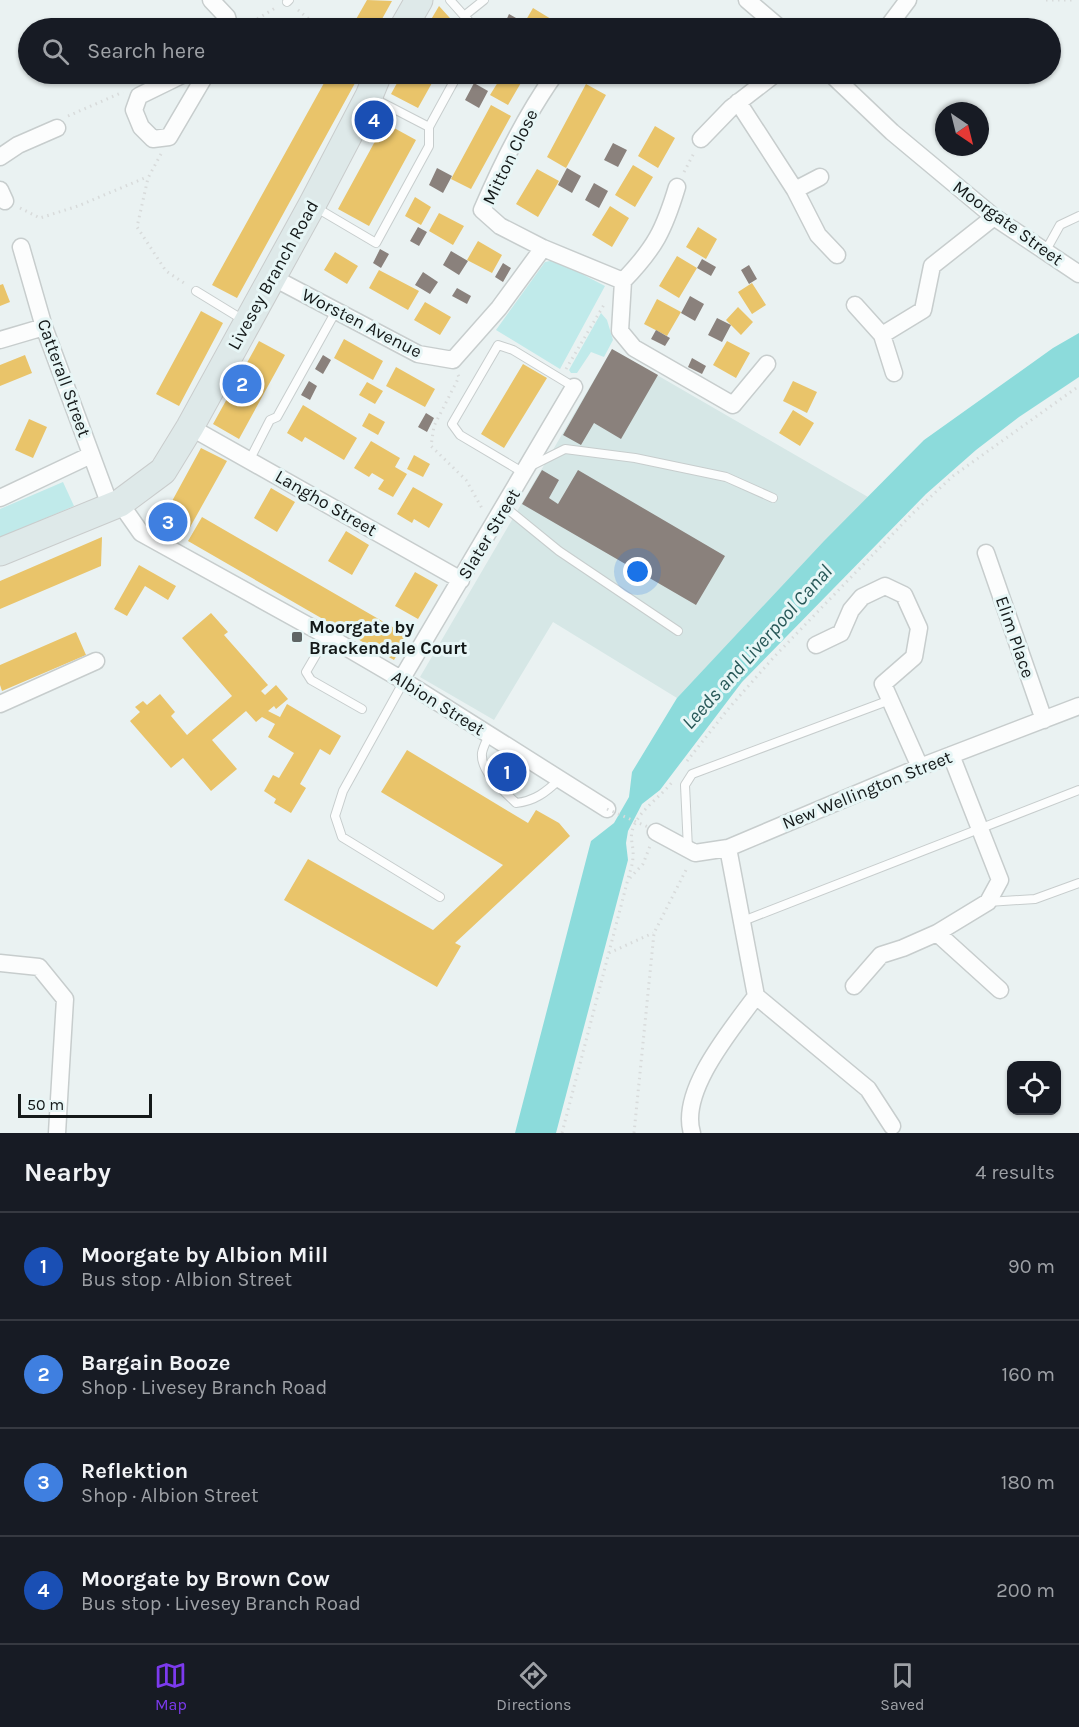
<!DOCTYPE html>
<meta charset="utf-8">
<style>
body{margin:0;font-family:Karla,sans-serif;background:#242831;color:#f1f3f6}
.controls{position:absolute;right:18px;bottom:18px;display:grid;overflow:hidden;border-radius:12px;box-shadow:0 2px 4px #0004}
.controls button{width:54px;height:54px;display:grid;place-items:center;padding:0;border:0;border-bottom:2px solid #363941;background:#171b24;color:#f1f3f6;font:30px sans-serif}
.compass{position:absolute;left:935px;top:102px;width:54px;height:54px;border-radius:50%;background:#171b24;box-shadow:0 2px 4px #0004;rotate:145deg}
.scale{position:absolute;left:18px;bottom:15px;width:134px;box-sizing:border-box;padding-left:6px;border:3px solid #141919;border-top:0;font-size:16px;line-height:21px;white-space:nowrap;color:#141919;-webkit-text-stroke:4px #e7f6f6;paint-order:stroke}
.you{position:absolute;left:638px;top:572px;width:21px;height:21px;margin:-15px;border:4px solid #fff;border-radius:50%;background:#1a73e8;box-shadow:0 0 0 9px #1a73e833}
.badge{display:grid;place-items:center;width:39px;height:39px;border-radius:50%;background:#7c3aed;color:#fff;font-size:20px;font-weight:700}
.pin{position:absolute;translate:-50% -50%;border:3px solid #fff;box-shadow:0 2px 6px #0006}
.list{margin:0;padding:0;list-style:none}
h2{display:flex;justify-content:space-between;align-items:center;height:78px;margin:0;padding:0 24px;font-size:26px}
h2 small{font-size:20px;font-weight:400;color:#9ea1a6}
.list li{display:grid;grid-template-columns:39px 1fr auto;gap:18px;align-items:center;box-sizing:border-box;height:108px;padding:0 24px;border-top:2px solid #363941}
.list b{display:block;font-size:22px;white-space:nowrap}
.list p{margin:0;font-size:20px;white-space:nowrap;color:#9ea1a6}
.list em{font-size:20px;font-style:normal;color:#9ea1a6}
.icon{flex:none;width:33px;height:33px;fill:none;stroke:currentColor;stroke-width:2;stroke-linecap:round;stroke-linejoin:round}
.map{position:relative;flex:none;width:1079px;height:1133px;overflow:hidden}
.search{position:absolute;background:#171b24;box-shadow:0 2px 4px #0004;left:18px;right:18px;top:18px;height:66px;display:flex;align-items:center;gap:15px;box-sizing:border-box;padding:0 21px;border-radius:33px;color:#9ea1a6;font-size:22px}
.sheet{height:510px;background:#171b24}
nav{display:flex;justify-content:space-around;align-items:center;box-sizing:border-box;height:84px;border-top:2px solid #363941;background:#171b24;font-size:16px;color:#9ea1a6}
nav a{display:grid;justify-items:center;gap:3px}
nav .on{color:#7c3aed}
.map>svg:first-child{display:block}
.built{fill:#d6e7e6}
.green{fill:#c0eaea}
.water{fill:#8cdbdb}
.homes{fill:#e9c46a}
.industry{fill:#8a817c}
.lines{fill:none;stroke-linecap:round;stroke-linejoin:round}
.service-casing{stroke:#c7cdcd;stroke-width:10}
.minor-casing{stroke:#c7cdcd;stroke-width:19}
.primary-casing{stroke:#c9cccc;stroke-width:29}
.path{stroke:#d8dbdb;stroke-width:3;stroke-dasharray:1.5 4.5;stroke-linecap:butt}
.service{stroke:#fcfdfd;stroke-width:8}
.minor{stroke:#fcfdfd;stroke-width:16}
.primary{stroke:#dee9e9;stroke-width:27}
.path-bridge{stroke:#d8dbdb;stroke-width:3;stroke-dasharray:1.5 4.5;stroke-linecap:butt}
.poi-dot{fill:#5f6565;stroke:#e7f6f6;stroke-width:2}
.labels{text-anchor:middle;dominant-baseline:central;stroke-width:6;stroke-linejoin:round;paint-order:stroke}
.street-label{font-size:18px;fill:#141919;stroke:#e7f6f6}
.poi-label{font-size:18px;font-weight:bold;fill:#141919;stroke:#e7f6f6;text-anchor:start}
.water-label{font-size:20px;font-style:italic;fill:#285858;stroke:#e7f6f6}
</style>
<div class="map">
<svg width="1079" height="1133" viewBox="0 0 1079 1133">
<rect width="100%" height="100%" fill="#eaf2f2"/>
<path class="built" d="M612,349L868,497L677,698L553,622L494,720L420,677Z"/>
<path class="green" d="M555,260L605,286L560,369L496,330L545,262Z
M601,313L607,320L613,340L604,357L591,352L577,373H571L569,370Z
M63,482L74,506L0,538V509Z"/>
<path class="water" d="M1079,333V377L1019,417L976,450L926,494L742,682L660,790L642,804L628,831L626,843L628,860L556,1133H515L591,841L614,823L629,797L632,772L677,698L824,541L924,440L1053,348Z"/>
<path class="homes" d="M367,0L392,1L377,28H351Z
M439,6L459,28H426Z
M533,8L551,19L545,28H540L526,20Z
M329,74H360L237,298L212,285Z
M402,74H437L418,108L391,94Z
M503,74H509L522,81L508,105L490,95Z
M586,84L606,95L566,168L547,157Z
M491,105L511,116L471,189L451,179Z
M385,123L416,140L369,226L338,209Z
M655,126L675,138L658,168L638,156Z
M633,165L653,177L635,207L615,195Z
M537,169L559,181L538,217L516,204Z
M415,197L431,207L421,225L405,216Z
M610,206L629,218L612,247L592,235Z
M439,213L464,226L453,245L429,231Z
M698,227L717,239L706,259L686,247Z
M478,241L502,255L492,273L467,260Z
M335,252L358,266L347,284L324,270Z
M677,256L697,268L679,298L659,286Z
M379,270L419,291L408,310L369,288Z
M752,283L766,305L752,314L738,292Z
M3,284L10,302L0,306V285Z
M657,299L681,312L667,336L644,324Z
M425,302L451,317L440,335L414,320Z
M738,307L753,322L741,335L726,320Z
M201,311L223,323L179,406L156,394Z
M344,339L383,361L373,380L334,358Z
M259,341L285,355L239,439L213,424Z
M727,341L750,353L736,378L713,365Z
M25,355L32,373L0,386V365Z
M523,364L547,378L504,448L481,434Z
M396,367L435,389L425,407L386,386Z
M793,381L817,392L807,413L783,401Z
M367,382L383,391L375,404L359,395Z
M303,405L357,438L344,460L305,437L302,442L287,433Z
M793,410L814,423L800,446L779,433Z
M369,413L385,422L378,435L362,426Z
M29,419L47,427L33,458L15,450Z
M371,441L400,458L395,467L407,474L393,497L378,489L384,480L372,473L369,477L354,468Z
M201,448L227,461L184,538L159,525Z
M414,455L430,464L423,477L407,469Z
M413,487L443,504L429,528L414,519L412,523L397,514Z
M271,488L295,502L277,532L254,518Z
M202,517L408,636L394,660L188,541Z
M346,531L369,545L352,575L328,561Z
M102,537L101,566L0,609V581Z
M139,565L176,586L168,600L145,586L127,616L114,609Z
M415,572L438,585L418,619L395,606Z
M211,613L228,632L224,635L268,685L261,691L265,695L276,685L288,699L276,709L274,706L268,711L280,717L287,704L341,736L330,755L320,749L300,784L306,788L291,813L274,803L276,799L264,791L273,775L279,778L294,753L268,737L275,724L262,717L256,722L246,711L212,740L237,769L211,791L183,758L171,768L130,721L140,712L135,707L143,701L147,705L160,694L175,712L171,716L187,735L232,696L182,638Z
M76,632L86,655L2,691L0,685V665Z
M407,750L528,823L536,810L559,823L570,836L455,943L461,946L437,987L284,900L308,859L433,930L503,865L381,792Z"/>
<path class="industry" d="M509,14L523,22L520,28H515L505,23Z
M474,83L488,91L479,108L465,100Z
M613,143L627,150L618,167L604,160Z
M437,168L452,176L443,193L429,185Z
M567,168L581,176L572,193L558,185Z
M594,183L608,191L599,208L585,200Z
M418,227L427,232L419,246L410,241Z
M380,249L389,254L381,268L373,263Z
M451,251L468,261L459,275L443,265Z
M702,259L716,267L711,276L697,268Z
M503,263L511,268L503,282L495,277Z
M749,265L757,279L749,284L741,270Z
M423,272L438,282L430,294L415,285Z
M457,288L471,296L467,304L452,296Z
M690,296L704,304L695,321L681,313Z
M717,318L731,325L722,342L708,335Z
M656,330L670,338L665,346L651,339Z
M612,349L658,375L621,439L594,423L581,445L563,435Z
M323,355L331,360L323,374L315,369Z
M692,358L706,366L702,374L688,367Z
M309,381L317,386L310,400L301,395Z
M426,413L434,418L427,432L418,427Z
M542,470L559,480L549,498L558,504L578,470L725,556L696,605L522,504Z"/>
<g class="lines">
<g class="service-casing">
<path id="service" d="M450,0L475,28
M287,2L289,0
M464,16L484,0
M371,97L429,127L458,74
M315,207L376,243L429,146V127
M1045,252L1060,225L1079,216
M196,291L245,321
M250,459L270,420L277,417L336,311
M531,466L565,449L635,458L726,477L773,498
M524,473L460,435L452,424L498,345L513,350L574,387
M505,507L559,551L678,631
M327,636L306,672L311,680L362,709
M404,681L343,791L335,816L342,837L440,897
M489,735C487,740 483,747 482,753C480,772 504,791 516,803C535,801 546,792 560,779
M688,849L685,785L692,774L890,700
M988,902L1035,899L1079,883
M743,921L1079,790"/>
</g>
<g class="minor-casing">
<path id="minor" d="M211,0L227,17L230,28
M747,0L780,28
M887,28L908,0
M184,74L139,96L134,110L141,127L153,139L169,137L206,74
M555,74C526,115 502,163 482,210L500,226L543,248L623,281
M831,74L892,132L994,217L1079,274
M738,102L795,190L818,235L837,255
M701,139L731,108L775,74
M0,157L18,145L57,128
M0,190L5,201
M795,190L820,177
M21,247L44,327L111,508
M272,277L418,354L453,360L499,308L543,248
M623,281L620,331L634,348L733,405L767,364
M623,281C655,248 664,230 677,187
M855,305L882,335L894,373
M882,335L923,310L932,266L994,217
M0,340L44,327
M190,427L461,580
M0,498L91,455
M120,503L141,533L327,636L404,681L607,809
M986,553L1044,720
M816,645L841,633L851,610L862,597L885,586L904,595L919,628L914,657L883,684L920,767
M401,680L574,387
M0,704L96,661
M656,832L695,853L728,848L920,767L1079,706
M728,848L756,996L868,1089L892,1126
M937,933L1000,990
M0,963L39,967L65,999L57,1133
M854,986L881,955L903,948L937,933L988,902L1000,880L951,755
M692,1133C679,1091 732,1029 756,996"/>
</g>
<g class="primary-casing">
<path id="primary" d="M403,28L419,0
M0,552L120,503L163,471L190,427L312,205L369,96L378,74"/>
</g>
<path class="path" d="M1046,0H1073
M298,10L320,28
M247,25L277,7
M68,116L123,92
M161,154L148,178L137,227L166,271L187,285
M684,172L694,153
M20,208L40,218L78,206L147,177
M566,369L605,303
M458,375L459,377L434,426L431,446L466,480L483,510
M687,761L729,708L774,657L912,514L953,476L1079,386
M630,878L643,864L650,846
M609,953L653,933
M562,1133L628,879C630,871 633,864 633,856C634,848 630,840 632,832C636,812 661,797 673,781
M634,1133L654,933L687,868"/>
<use href="#service" class="service"/>
<use href="#minor" class="minor"/>
<use href="#primary" class="primary"/>
<path class="path-bridge" d="M607,809L648,827"/>
</g>
<rect class="poi-dot" x="291" y="631" width="12" height="12" rx="3"/>
<g class="labels">
<g class="street-label">
<text transform="translate(510 157) rotate(-64)">Mitton Close</text>
<text transform="translate(1008 223) rotate(36)">Moorgate Street</text>
<text transform="translate(273 275) rotate(-61)">Livesey Branch Road</text>
<text transform="translate(362 323) rotate(27)">Worsten Avenue</text>
<text transform="translate(64 378) rotate(70)">Catterall Street</text>
<text transform="translate(326 503) rotate(30)">Langho Street</text>
<text transform="translate(489 534) rotate(-59)">Slater Street</text>
<text transform="translate(1015 637) rotate(71)">Elim Place</text>
<text transform="translate(438 703) rotate(32)">Albion Street</text>
<text transform="translate(867 790) rotate(-22)">New Wellington Street</text>
</g>
<g class="poi-label">
<text x="309" y="627">Moorgate by<tspan x="309" dy="21">Brackendale Court</tspan></text>
</g>
<g class="water-label">
<text transform="translate(757 647) rotate(-48)">Leeds and Liverpool Canal</text>
</g>
</g>
</svg>
<div class="controls">
<button><svg class="icon" aria-label="locate" viewBox="0 0 24 24"><circle cx="12" cy="12" r="6"/><path d="M12 2v4M12 18v4M2 12h4M18 12h4"/></svg></button>
</div>
<svg class="compass" viewBox="-18 -18 36 36"><path d="M0-13l5 13h-10z" fill="#e53935"/><path d="M0 13l5-13h-10z" fill="#9ea1a6"/></svg>
<div class="scale">50 m</div>
<div class="you"></div>
<div class="pin badge" style="left:507px;top:772px;background:#1a4fb4">1</div>
<div class="pin badge" style="left:242px;top:384px;background:#3f7fe0">2</div>
<div class="pin badge" style="left:168px;top:522px;background:#3f7fe0">3</div>
<div class="pin badge" style="left:374px;top:120px;background:#1a4fb4">4</div>
<div class="search"><svg class="icon" aria-label="search" viewBox="0 0 24 24"><circle cx="10" cy="10" r="6"/><path d="M15 15l6 6"/></svg>Search here</div>
</div>
<section class="sheet">
<h2>Nearby<small>4 results</small></h2>
<ul class="list">
<li><span class="badge" style="background:#1a4fb4">1</span><div><b>Moorgate by Albion Mill</b><p>Bus stop · Albion Street</p></div><em>90 m</em></li>
<li><span class="badge" style="background:#3f7fe0">2</span><div><b>Bargain Booze</b><p>Shop · Livesey Branch Road</p></div><em>160 m</em></li>
<li><span class="badge" style="background:#3f7fe0">3</span><div><b>Reflektion</b><p>Shop · Albion Street</p></div><em>180 m</em></li>
<li><span class="badge" style="background:#1a4fb4">4</span><div><b>Moorgate by Brown Cow</b><p>Bus stop · Livesey Branch Road</p></div><em>200 m</em></li>
</ul>
</section>
<nav>
<a class="on"><svg class="icon" aria-label="map" viewBox="0 0 24 24"><path d="M3 6l6-2 6 2 6-2v14l-6 2-6-2-6 2zM9 4v14M15 6v14"/></svg>Map</a>
<a><svg class="icon" aria-label="directions" viewBox="0 0 24 24"><path d="M12 3l9 9-9 9-9-9zM9 14v-3h6M13 9l2 2-2 2"/></svg>Directions</a>
<a><svg class="icon" aria-label="saved" viewBox="0 0 24 24"><path d="M7 4h10v16l-5-4-5 4z"/></svg>Saved</a>
</nav>
